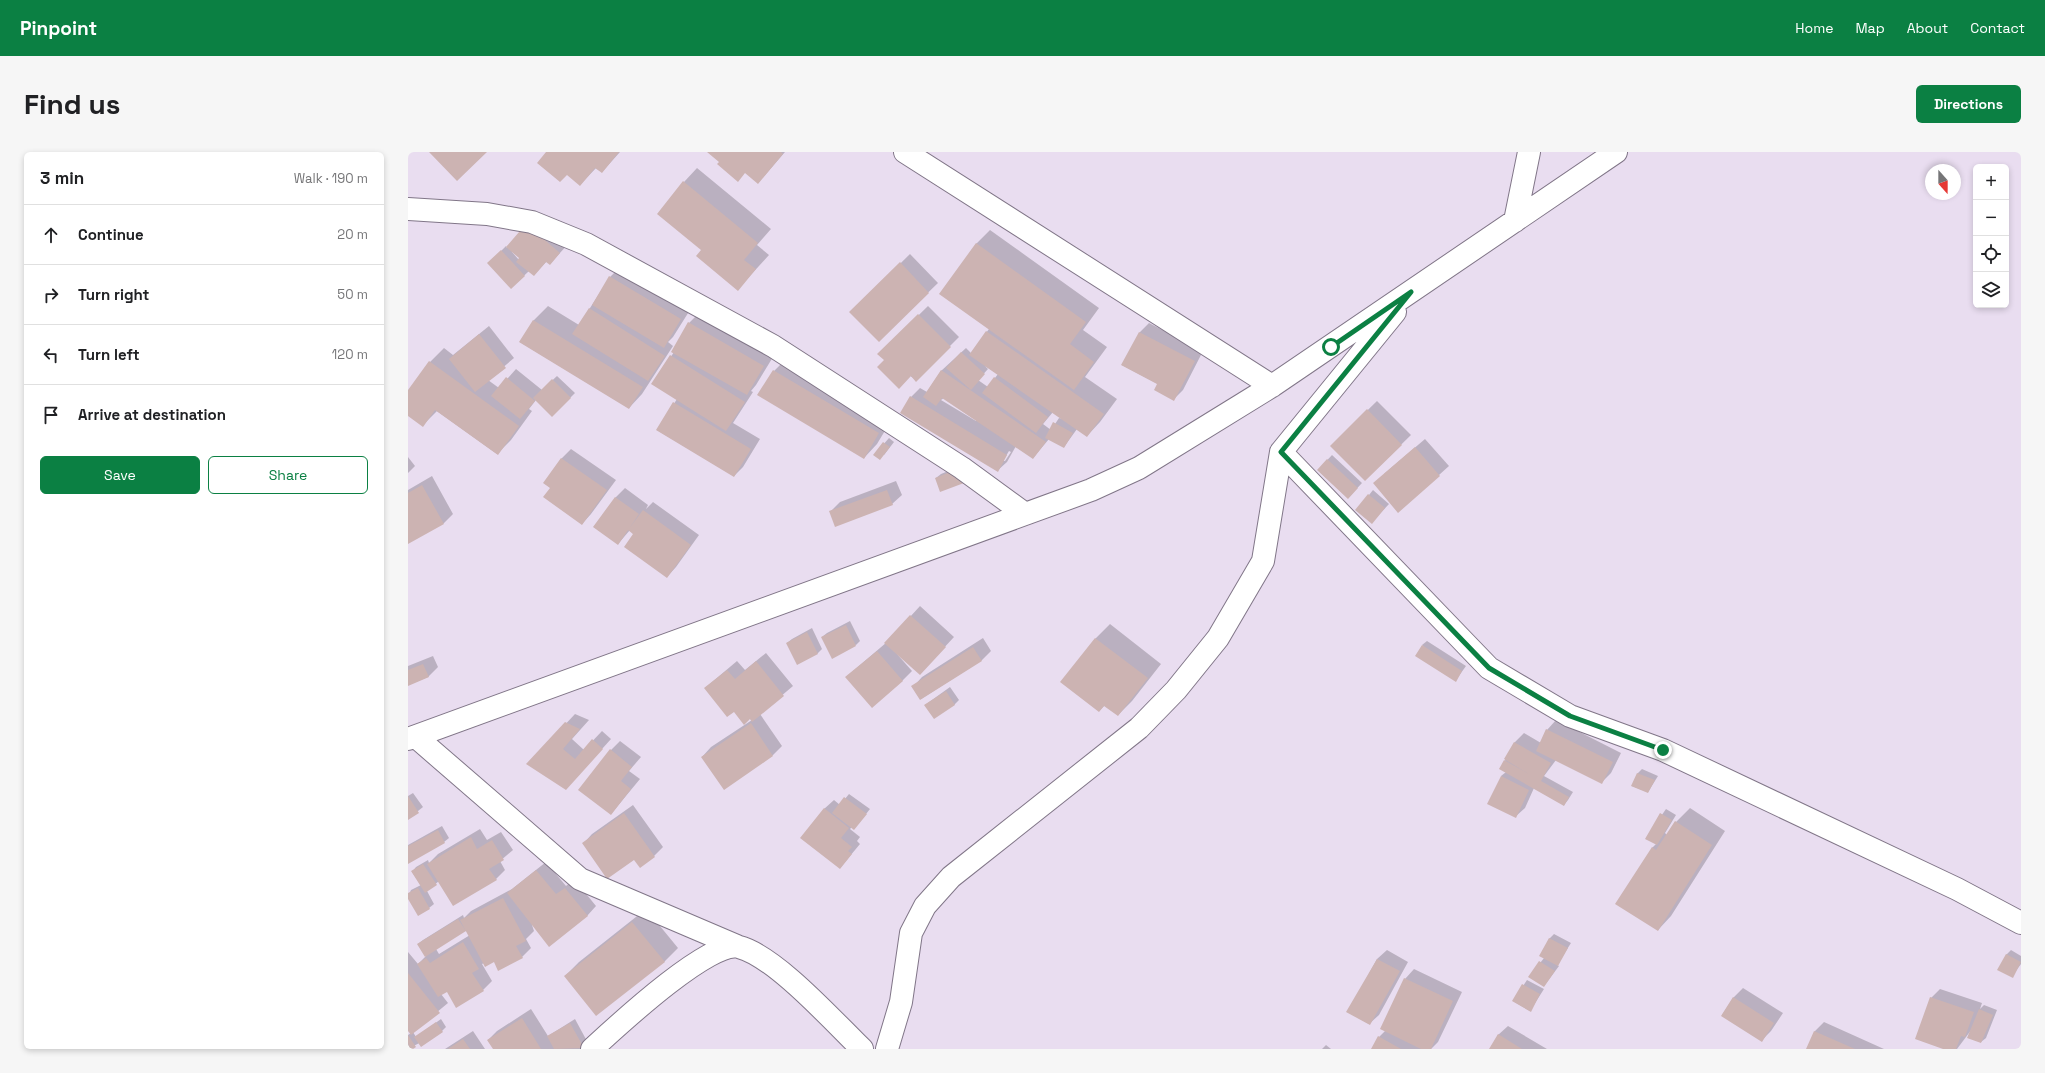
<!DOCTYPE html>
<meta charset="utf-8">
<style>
body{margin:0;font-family:"Space Grotesk",sans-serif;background:#f6f6f6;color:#202124}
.controls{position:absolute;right:12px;top:12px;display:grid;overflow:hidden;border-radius:6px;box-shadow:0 2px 6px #0003}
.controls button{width:36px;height:36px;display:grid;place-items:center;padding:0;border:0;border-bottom:1px solid #e0e0e0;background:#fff;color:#202124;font:20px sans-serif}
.compass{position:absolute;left:1517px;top:12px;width:36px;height:36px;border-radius:50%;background:#fff;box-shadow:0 2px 6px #0003;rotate:159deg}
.stop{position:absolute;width:12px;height:12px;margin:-9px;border:3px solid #0b8043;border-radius:50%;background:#fff}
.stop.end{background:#0b8043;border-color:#fff;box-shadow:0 1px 4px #0008}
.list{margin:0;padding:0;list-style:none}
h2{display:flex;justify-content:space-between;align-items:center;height:52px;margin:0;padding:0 16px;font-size:17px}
h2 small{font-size:13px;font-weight:400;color:#757577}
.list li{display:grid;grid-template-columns:26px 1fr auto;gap:12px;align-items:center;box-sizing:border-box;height:60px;padding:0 16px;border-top:1px solid #e0e0e0}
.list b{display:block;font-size:15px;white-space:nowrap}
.list em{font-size:13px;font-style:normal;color:#757577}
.actions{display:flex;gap:8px;padding:12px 16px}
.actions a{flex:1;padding:9px 0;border:1px solid #0b8043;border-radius:6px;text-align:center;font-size:14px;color:#0b8043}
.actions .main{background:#0b8043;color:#fff}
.icon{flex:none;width:22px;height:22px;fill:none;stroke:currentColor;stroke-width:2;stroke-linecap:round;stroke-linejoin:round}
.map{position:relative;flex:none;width:1613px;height:897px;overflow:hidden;border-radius:6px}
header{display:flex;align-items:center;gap:24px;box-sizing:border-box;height:56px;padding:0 20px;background:#0b8043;color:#fff}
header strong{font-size:19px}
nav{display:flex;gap:22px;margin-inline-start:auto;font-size:14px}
.intro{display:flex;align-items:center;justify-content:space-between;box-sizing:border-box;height:96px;padding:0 24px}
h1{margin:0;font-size:28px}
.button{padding:10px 18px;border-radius:6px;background:#0b8043;color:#fff;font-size:14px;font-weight:700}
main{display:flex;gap:24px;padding:0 24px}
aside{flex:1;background:#fff;border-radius:6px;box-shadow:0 2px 6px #0003}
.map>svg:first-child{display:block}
.shadow{fill:#0003;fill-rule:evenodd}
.building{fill:#ccb3b2}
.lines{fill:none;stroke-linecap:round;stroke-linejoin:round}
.minor-casing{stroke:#817688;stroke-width:24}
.minor{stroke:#fff;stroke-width:22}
.route{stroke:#0b8043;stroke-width:5}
</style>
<header>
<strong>Pinpoint</strong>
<nav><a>Home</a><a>Map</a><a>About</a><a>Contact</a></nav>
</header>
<div class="intro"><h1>Find us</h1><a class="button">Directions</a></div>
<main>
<aside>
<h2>3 min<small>Walk · 190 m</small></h2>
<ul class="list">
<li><svg class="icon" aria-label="ahead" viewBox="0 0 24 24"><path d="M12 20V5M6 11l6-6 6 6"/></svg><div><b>Continue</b></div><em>20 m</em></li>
<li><svg class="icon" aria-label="right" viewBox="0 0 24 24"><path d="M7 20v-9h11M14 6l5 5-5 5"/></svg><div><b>Turn right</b></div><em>50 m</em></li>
<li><svg class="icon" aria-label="left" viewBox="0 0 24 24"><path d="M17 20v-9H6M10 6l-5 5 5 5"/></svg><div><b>Turn left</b></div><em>120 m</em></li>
<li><svg class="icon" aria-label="arrive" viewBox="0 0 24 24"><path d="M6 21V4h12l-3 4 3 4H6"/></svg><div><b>Arrive at destination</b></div></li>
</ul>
<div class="actions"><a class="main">Save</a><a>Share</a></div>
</aside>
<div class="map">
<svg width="1613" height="897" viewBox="0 0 1613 897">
<rect width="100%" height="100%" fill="#e9ddf0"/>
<path class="shadow" d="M140,0H212L194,20L189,15L172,33Z
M300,0H377L350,31L338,20Z
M289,16L363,77L349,93L361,103L330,137L294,98L276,30Z
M119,73L161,91L142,112L139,109L126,123L121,119L103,136L85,107L98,94L99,96ZM105,99L113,106L111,108L104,100Z
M582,78L691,156L675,178L699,195L677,225L709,247L692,270L679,284L669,277L656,295L641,287L625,306L608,294L599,310L589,319L503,245L512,236L519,240L533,219L558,196L563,201L581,177L568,92ZM577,214L590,222L580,235L570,228L580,217ZM536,246L569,268L568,269L533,248ZM645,260L656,267L651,266L643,278L635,272ZM601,299L603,300L597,309H595Z
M502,102L530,131L471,188L443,160Z
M211,116L282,158L265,185L260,190L265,194L234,242L221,256L112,190L126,168L140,154L171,173L202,125Z
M520,154L551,185L508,228L471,202Z
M290,162L365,205L348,233L343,239L345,240L325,271L352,287L335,315L326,324L249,278L269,247L245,232L266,200L281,171Z
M741,171L795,199L775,238L766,247L750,232L714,213L732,180Z
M81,174L106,206L80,228L91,236L108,217L134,238L149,224L167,241L144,264L128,248L121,257L124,259L103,288L89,302L29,259L15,273L0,262V240L22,210L36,196L45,203Z
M380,205L484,267L469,292L456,306L366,219Z
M969,249L1003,283L957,328L923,294Z
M481,286L486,290L476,303H466Z
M1017,287L1041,314L1031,323L976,322Z
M163,297L208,328L183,362L174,372L143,336L136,331L154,306Z
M924,303L954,331L940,346L910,318Z
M0,305L7,314L0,321Z
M555,313L560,325L528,326L533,322Z
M24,324L45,362L36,371L0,391V338Z
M488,329L494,343L484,352L423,359L432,350Z
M217,336L240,353L238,357L245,350L291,383L268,415L259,425L222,378L210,392L186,375L208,345Z
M965,338L981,352L968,366L961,343Z
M512,454L546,485L521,512L489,502L504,519L494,529L438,525L479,490Z
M442,469L452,489L448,493L414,485L419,481Z
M702,472L753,512L724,549L710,563L697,553L691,559L654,530L688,486Z
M404,476L414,497L410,501L389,511L379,491L384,487Z
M575,486L583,499L574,508L513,547L505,535L514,525Z
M1019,489L1058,514L1048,528L1014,493Z
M358,501L385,534L352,562L374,594L365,603L316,636L294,605L303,595L344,568L326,559L297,536L329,509L337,518Z
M25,504L30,515L20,525L0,533V514Z
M542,535L551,548L546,553H517Z
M167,562L181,568L164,587L176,598L194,579L203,587L167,627L120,612Z
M1148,568L1213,601L1203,621L1194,630L1148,608L1136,624L1165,640L1160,648L1156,653L1126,636L1117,656L1107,665L1093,624L1098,620L1097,607L1107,590L1116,581L1133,591L1139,578Z
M212,589L233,605L221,619L232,627L203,662V598Z
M1234,617L1250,624L1240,640L1224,634L1230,621Z
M5,641L15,655L0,667V644Z
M441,642L462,657L446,677L444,675L442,677L452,685L449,689L452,692L432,716L416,657L426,648L432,653Z
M225,653L255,695L246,704L227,706L175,692L184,682Z
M1282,656L1317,679L1263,764L1250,778L1244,696L1248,692L1238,686L1258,657L1268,663L1257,681L1259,683L1268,670Z
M34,674L41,686L36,690L0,711V693Z
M72,677L79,688L93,680L105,698L92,709L97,718L88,727L31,729L19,739L26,752L21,756L0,745L3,738L13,733L4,720L8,715L20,708L21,711L30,702Z
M138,710L158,734L166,727L188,754L179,764L124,773L126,779L118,787L123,796L114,805L76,811L74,812L84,829L75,838L39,839L33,842L40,851L5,880L8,885L33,867L38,875L34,879L0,897V883L3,881L0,877V800L10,812L18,804L10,792L15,788L55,763L56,766L63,759L104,737ZM58,777L62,783L31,802L28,797Z
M238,757L270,796L256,810L157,824L171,810Z
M1146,782L1163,791L1149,813L1151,814L1136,834L1122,824L1136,806L1141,787Z
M979,798L1000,810L971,863L961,872L940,860L969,807Z
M1603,798L1613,804V812L1604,824L1598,803Z
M1006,817L1054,840L1030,890L1023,897H964L971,885L977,879L997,827Z
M1119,828L1136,837L1122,859L1105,849Z
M1335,836L1375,861L1363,879L1354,888L1314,863L1326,845Z
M1532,837L1574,851L1572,857L1576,853L1589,858L1578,886L1573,890L1564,877L1549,897H1538L1523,846Z
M123,857L140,884L167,867L180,891L173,897H86L80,888L89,879Z
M1416,870L1476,897H1399L1407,879Z
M1100,874L1139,897H1082L1090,883Z
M65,879L77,897H37Z
M918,893L923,897H914Z"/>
<path class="building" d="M21,0H79L49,29Z
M138,0H211L194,21L187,16L172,34L159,23L152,30L129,11Z
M299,0H373L375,2L350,32L337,21L330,30L309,12L311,10Z
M275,29L350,91L336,108L348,117L330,139L288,104L293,98L249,62Z
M118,72L152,101L142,113L138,110L126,124L108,110L111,106L98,95Z
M568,91L678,170L662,192L686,210L666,238L531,142Z
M93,98L117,124L103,137L79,111Z
M492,110L521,141L471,190L441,160Z
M201,124L273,167L256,196L184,153Z
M181,156L257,204L240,229L164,182Z
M510,162L543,195L508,230L503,224L491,237L469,215L476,208L469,202Z
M125,168L235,235L221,257L111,190Z
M280,170L356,214L339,243L263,200Z
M578,179L696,262L679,285L561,203Z
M731,180L787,209L766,249L746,238L749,232L713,213Z
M71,182L98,216L67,240L41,207Z
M553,200L577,222L563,238L538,216Z
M262,203L337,250L318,279L243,232Z
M21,209L111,274L90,303L27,258L15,275L0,264V238Z
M365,218L471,281L456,307L349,243Z
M533,218L638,290L625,307L534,246L528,254L515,245Z
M98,225L127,249L112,267L83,244Z
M586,225L640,265L628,281L574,241Z
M144,227L163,246L144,265L125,246Z
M502,244L599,303L590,320L492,261Z
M265,250L343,297L326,325L248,278Z
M959,257L994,293L957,329L922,294Z
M645,270L665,281L656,296L637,286Z
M475,290L482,295L472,308L465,303Z
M1007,295L1032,324L990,361L965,331Z
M153,306L199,338L174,373L135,345L142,336L135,331Z
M919,307L950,336L940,347L909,318Z
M550,317L556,331L532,340L527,326Z
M14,333L36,372L0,392V341Z
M479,338L485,353L427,375L421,359Z
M960,342L977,356L964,372L947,358Z
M207,345L231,362L210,393L185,375Z
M235,358L283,393L259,426L216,395L225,382L220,378Z
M502,463L538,495L512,523L476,491Z
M438,473L448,494L424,507L413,485Z
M399,480L410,502L389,513L378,491Z
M687,486L740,526L710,564L696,554L691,560L652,530Z
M1014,493L1054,519L1048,530L1007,504Z
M565,495L574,509L512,548L503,534Z
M469,499L495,529L464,556L437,525Z
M348,509L376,544L344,570L342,567L336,573L326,560L319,565L296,536L319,518L327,527Z
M15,512L21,525L0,534V518Z
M538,539L547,553L526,567L516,553Z
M157,570L172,577L155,597L167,607L184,587L195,597L158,638L118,612Z
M343,571L365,604L316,638L293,605Z
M1138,577L1205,610L1194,632L1128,599Z
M1106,590L1143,611L1133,629L1161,645L1156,654L1091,617L1096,608L1121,622L1096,607Z
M202,597L224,615L213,629L223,637L203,663L170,638Z
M1229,621L1247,628L1240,641L1223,634Z
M1093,624L1121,638L1108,666L1079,652Z
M0,644L11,661L0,668Z
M436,645L459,662L446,678L424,661Z
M416,656L441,676L433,686L444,695L440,699L444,702L432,717L392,686Z
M216,661L247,705L232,716L226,708L199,727L174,691Z
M1252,661L1264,668L1249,693L1237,687Z
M1267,669L1304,693L1250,779L1207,752L1244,695L1248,698Z
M30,678L37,691L0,712V694Z
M63,685L69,697L84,688L96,708L81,717L89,728L45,754L19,712Z
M15,712L29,733L17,741L3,719Z
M128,718L148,742L157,736L180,764L141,795L99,741Z
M10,736L22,757L10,764L0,747V741Z
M95,746L118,789L108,794L115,806L90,819L86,810L77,815L52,768Z
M50,767L58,779L17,805L9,792Z
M224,770L257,810L188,864L156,824Z
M1141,786L1160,796L1150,814L1131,804Z
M55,790L71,817L64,821L76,839L48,856L39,840L30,845L9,812L18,806L22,811Z
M1598,802L1613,810L1605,826L1589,818Z
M969,807L992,819L962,873L938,860Z
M1131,809L1147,819L1136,835L1120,825Z
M0,821L32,861L3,883L0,879Z
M996,826L1045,849L1023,897H1013L972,877Z
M1114,832L1132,842L1123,860L1104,849Z
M1325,845L1366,871L1354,890L1313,864Z
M1522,845L1566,860L1557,885L1553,884L1548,897H1535L1507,887Z
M1571,857L1585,863L1573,891L1559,886Z
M114,866L133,897H85L79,888Z
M28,870L35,880L13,895L6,885Z
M162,871L176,896L146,897L139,884Z
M1406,879L1447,897H1398Z
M1090,882L1114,897H1081Z
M0,883L8,895L5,897H0Z
M970,884L993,897H963Z
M55,887L62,897H40Z"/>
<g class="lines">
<g class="minor-casing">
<path id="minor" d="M497,0L864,234
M0,57L79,62L124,70L178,92L365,194L554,316L617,362
M1107,69L1121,0
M873,300L1081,516L1162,564L1255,598L1549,737L1613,771
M8,585L172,727L329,794
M0,587L683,338L731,316L864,234L1208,0
M184,897C207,876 302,787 331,795C367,804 426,870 454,897
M479,897L493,850L503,781L517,754L543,725L731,576L768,538L810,486L855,409L873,300L987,160"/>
</g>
<use href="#minor" class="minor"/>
</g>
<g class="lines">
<path class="route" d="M923,195L1003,140L873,300L1081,516L1162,564L1255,598"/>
</g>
</svg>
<div class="controls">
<button>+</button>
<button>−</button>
<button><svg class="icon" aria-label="locate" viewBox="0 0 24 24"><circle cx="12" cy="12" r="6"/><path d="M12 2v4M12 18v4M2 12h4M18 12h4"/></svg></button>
<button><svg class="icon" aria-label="layers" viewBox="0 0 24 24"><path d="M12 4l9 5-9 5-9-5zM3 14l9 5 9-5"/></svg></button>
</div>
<svg class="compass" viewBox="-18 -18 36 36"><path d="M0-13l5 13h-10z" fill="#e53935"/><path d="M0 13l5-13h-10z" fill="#757577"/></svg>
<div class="stop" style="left:923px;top:195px"></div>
<div class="stop end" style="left:1255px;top:598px"></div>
</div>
</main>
